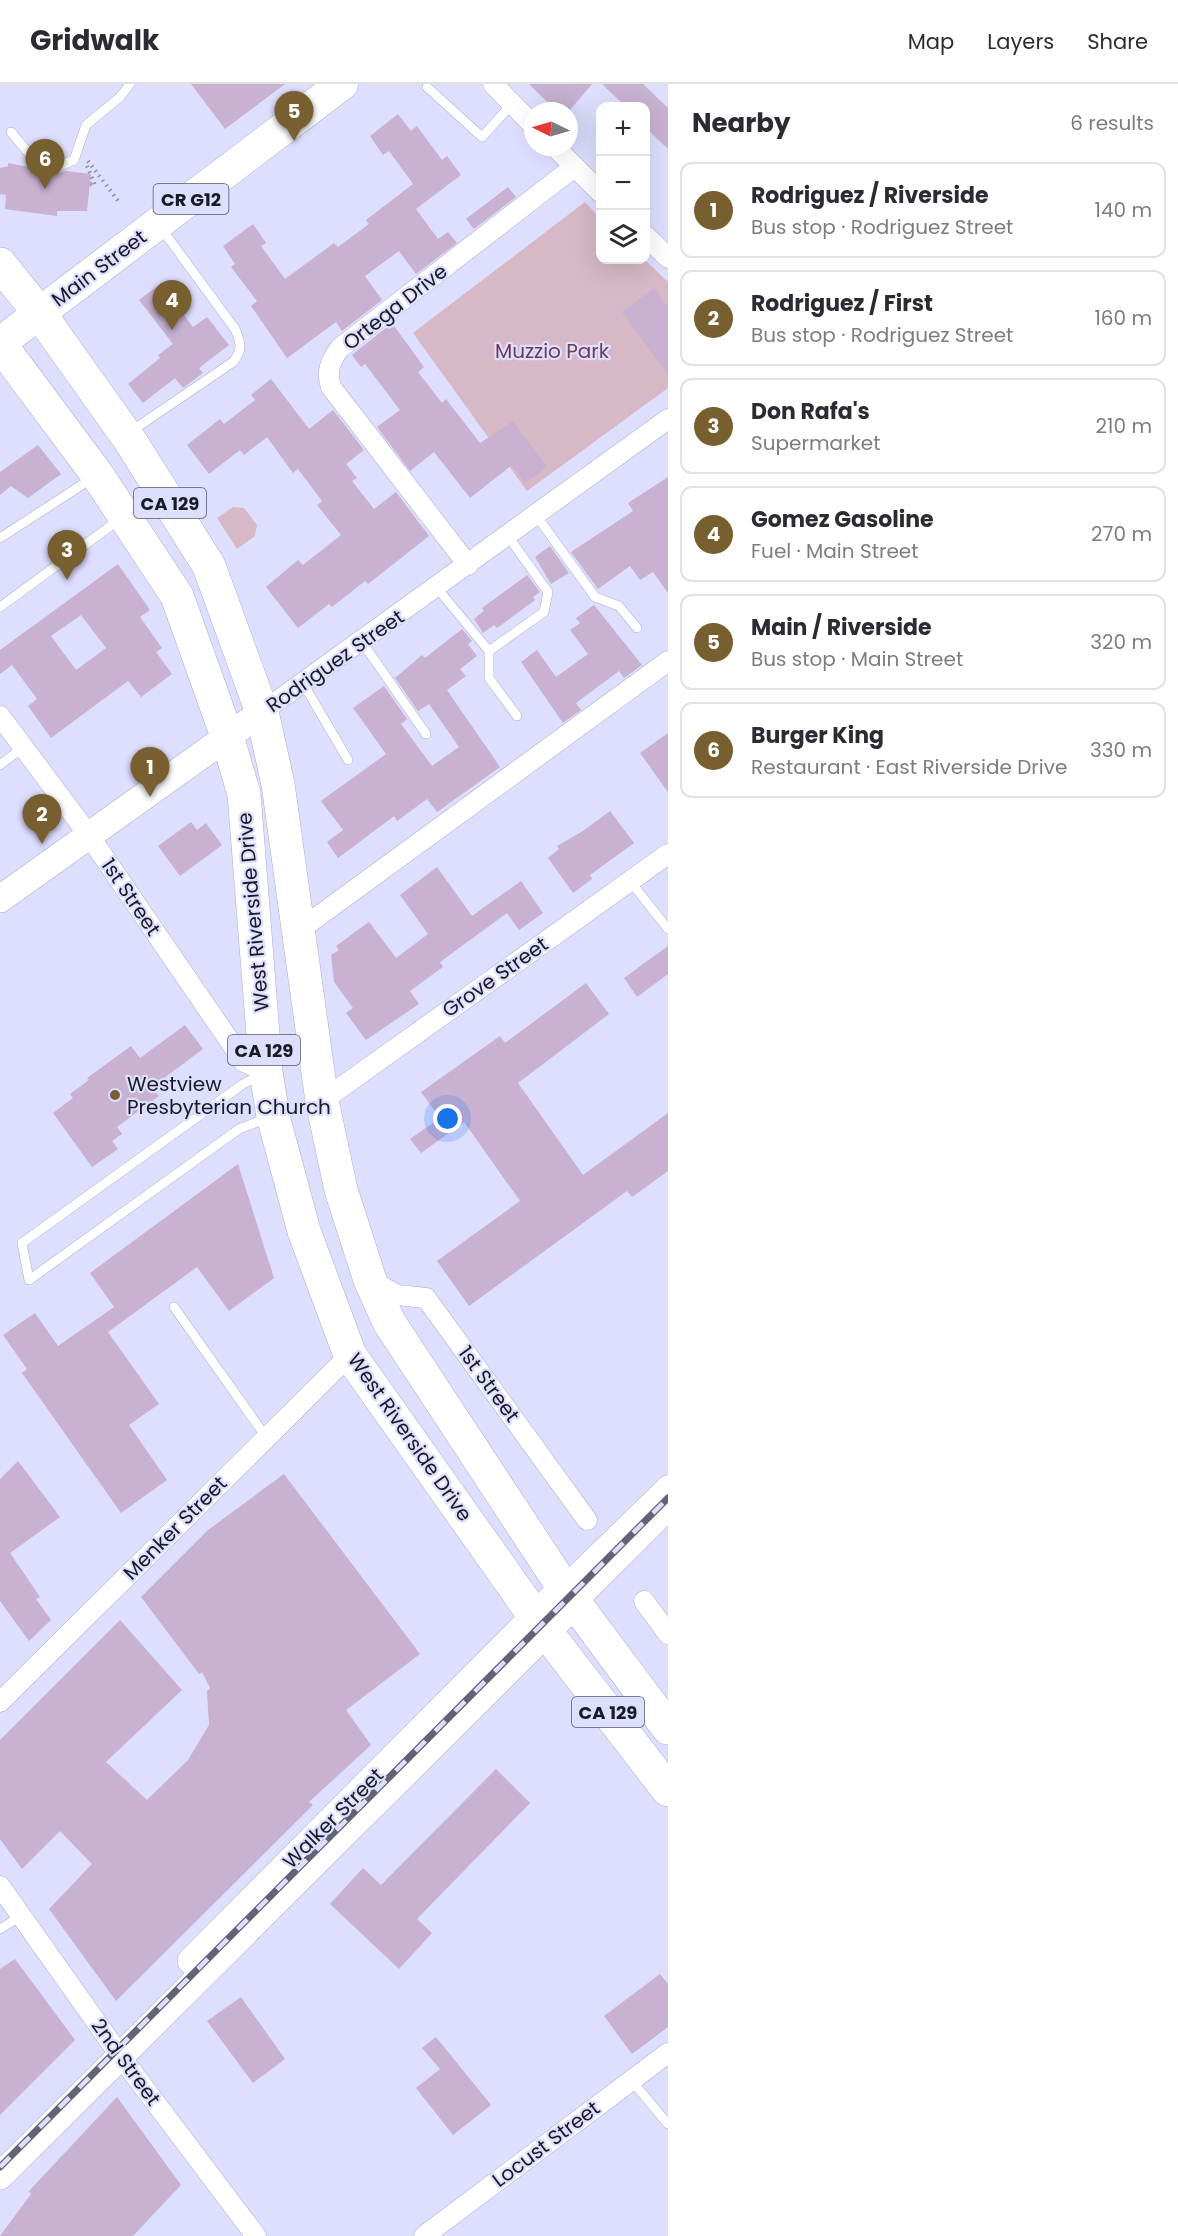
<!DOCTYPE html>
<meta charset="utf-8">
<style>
body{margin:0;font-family:Poppins,sans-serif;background:#f7f7f7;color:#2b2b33}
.controls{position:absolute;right:18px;top:18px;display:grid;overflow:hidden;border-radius:12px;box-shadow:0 6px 24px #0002}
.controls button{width:54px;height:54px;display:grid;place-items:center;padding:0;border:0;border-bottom:2px solid #e1e1e2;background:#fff;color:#2b2b33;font:30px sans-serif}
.compass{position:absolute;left:524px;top:18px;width:54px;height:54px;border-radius:50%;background:#fff;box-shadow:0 6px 24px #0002;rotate:275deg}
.you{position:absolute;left:448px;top:1035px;width:21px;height:21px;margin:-15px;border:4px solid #fff;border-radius:50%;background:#1a73e8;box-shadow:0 0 0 9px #1a73e833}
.badge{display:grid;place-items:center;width:39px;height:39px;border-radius:50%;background:#775f30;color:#fff;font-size:20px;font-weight:700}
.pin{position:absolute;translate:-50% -50px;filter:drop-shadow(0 2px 3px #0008)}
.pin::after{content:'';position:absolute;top:32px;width:21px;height:18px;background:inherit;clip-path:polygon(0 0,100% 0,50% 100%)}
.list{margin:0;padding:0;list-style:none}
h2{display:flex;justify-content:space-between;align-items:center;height:78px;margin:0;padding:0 24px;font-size:26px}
h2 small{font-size:20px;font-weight:400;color:#7c7c81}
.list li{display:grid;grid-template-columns:39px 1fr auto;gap:18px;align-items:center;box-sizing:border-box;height:96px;margin:0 12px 12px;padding:0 12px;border:2px solid #e1e1e2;border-radius:12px}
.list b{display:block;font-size:22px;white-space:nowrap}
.list p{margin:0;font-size:20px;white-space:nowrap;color:#7c7c81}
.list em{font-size:20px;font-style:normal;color:#7c7c81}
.icon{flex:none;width:33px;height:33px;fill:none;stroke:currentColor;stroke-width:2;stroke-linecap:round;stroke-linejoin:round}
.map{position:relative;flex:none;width:668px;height:2152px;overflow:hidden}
header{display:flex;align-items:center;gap:36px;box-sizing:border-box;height:84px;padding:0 30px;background:#fff;border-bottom:2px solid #e1e1e2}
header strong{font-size:28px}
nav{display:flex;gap:33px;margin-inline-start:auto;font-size:21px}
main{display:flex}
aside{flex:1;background:#fff}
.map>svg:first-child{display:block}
.green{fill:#d6b8c6}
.building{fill:#c8b1d1;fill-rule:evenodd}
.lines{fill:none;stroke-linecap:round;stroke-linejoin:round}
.lane-casing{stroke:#adadcd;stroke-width:10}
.street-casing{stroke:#adadcd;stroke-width:21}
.secondary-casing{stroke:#adadcd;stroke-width:28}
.primary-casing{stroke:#adadcd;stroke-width:33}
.highway-casing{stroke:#adadcd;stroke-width:34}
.path{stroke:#9090a8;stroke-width:4;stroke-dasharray:1.5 4.5;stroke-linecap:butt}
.lane{stroke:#fff;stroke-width:9}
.street{stroke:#fff;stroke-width:20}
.secondary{stroke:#fff;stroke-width:27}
.primary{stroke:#fff;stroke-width:32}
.highway{stroke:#fff;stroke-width:33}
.rail-casing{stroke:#636376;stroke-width:7}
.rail{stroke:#dedeff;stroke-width:4.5;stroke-dasharray:14;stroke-linecap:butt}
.poi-dot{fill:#775f30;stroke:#dedeff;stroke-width:2}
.labels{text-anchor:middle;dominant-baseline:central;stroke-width:4.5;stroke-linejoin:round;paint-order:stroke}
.shield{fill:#dedeff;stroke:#556;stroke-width:1.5}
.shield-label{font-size:18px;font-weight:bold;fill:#1a1a25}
.street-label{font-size:20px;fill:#1a1a25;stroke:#dedeff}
.park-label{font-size:20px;fill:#6e3a55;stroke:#dedeff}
.poi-label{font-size:20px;fill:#1a1a25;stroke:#dedeff;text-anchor:start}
</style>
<header>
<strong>Gridwalk</strong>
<nav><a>Map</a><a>Layers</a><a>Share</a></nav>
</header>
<main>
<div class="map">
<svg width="668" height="2152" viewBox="0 0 668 2152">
<rect width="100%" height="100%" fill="#dedeff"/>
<path class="green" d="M585,118L600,134V176H645L668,198V304L527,407L413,249Z
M233,423L244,424L257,441L255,452L237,465L217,434Z"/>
<path class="building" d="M191,0H285L225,45Z
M529,0H592L569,27H556Z
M602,0H643L668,24V65L645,43V22H625Z
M398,30L411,47L417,42L442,76L447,72L461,91L416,125L438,155L448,148L457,159L416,190L399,167L365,192L382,216L342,247L336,238L287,274L251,222L257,217L231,183L235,180L223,162L253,140L266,159L261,162L285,195L334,159L338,163L369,140L366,136L413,100L389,67L383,71L370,52Z
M8,79L59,89L66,87L91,90L87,127H57V132L5,125L6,111L0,110V84L8,82Z
M508,103L516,113L474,145L466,135Z
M160,200L193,243L207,233L229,261L199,284L203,289L183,304L175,294L143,319L128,300L160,274L158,271L173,260L139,216Z
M654,204L668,223V291L622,228Z
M392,239L424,283L418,288L442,319L446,315L480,359L513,337L547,383L525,399L512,381L470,414L434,368L410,387L377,343L400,326L365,280L361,283L352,271Z
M271,295L309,345L333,326L364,366L346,380L357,394L352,397L374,425L396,408L429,452L368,500L365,497L332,523L329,520L298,544L266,503L298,476L303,481L341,451L317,421L322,417L298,385L293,389L267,353L244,371L240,366L209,390L187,361L220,335L224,340L255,316L251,311Z
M38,361L61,390L28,414L11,402L0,411V388Z
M668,393V509L653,488L640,496L630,482L598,505L571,468L633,427L628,419Z
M550,462L569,489L551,500L535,473Z
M118,480L150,526L140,533L162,564L156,568L172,590L141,613L128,597L51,654L28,622L37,615L12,581L0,590V566ZM81,531L106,564L76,586L51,552Z
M527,491L540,508L533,513L535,516L497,544L494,541L483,549L474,535L484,527L482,524Z
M594,521L642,581L624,594L619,587L576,619L581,626L563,639L521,578L537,566L556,593L588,570L570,546L580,539L576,534Z
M462,545L472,557L468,560L477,572L460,585L466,592L447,606L500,683L437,728L427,715L397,737L394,732L338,774L327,758L343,746L321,717L386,670L353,624L384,602L407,635L401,640L432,682L459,663L429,620L418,627L395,594L422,571L425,574Z
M668,649V708L640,669Z
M610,727L634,759L590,791L592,795L573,809L548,774L559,765L557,762L583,747Z
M191,738L197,746L206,739L222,761L180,792L158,762Z
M437,783L472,832L521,797L543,829L519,846L507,829L440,878L443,883L410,907L419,920L366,956L346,929L353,924L334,898L331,871L339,866L336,862L369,838L396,874L428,850L400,811Z
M668,862V890L637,913L624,894Z
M586,899L609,930L518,999L583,1091L668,1029V1087L632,1113L627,1107L469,1222L437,1177L520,1117L464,1038L421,1069L410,1055L440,1034L421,1008L500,952L505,959Z
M185,941L203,965L152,1003L159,1012L117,1043L122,1050L112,1057L118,1065L92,1083L53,1029L73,1014L70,1010L89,996L87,994L131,962L140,974Z
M238,1080L274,1194L229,1227L197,1183L108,1248L159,1320L129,1341L167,1396L121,1429L22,1289L27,1285L3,1251L35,1229L58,1262L114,1223L90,1189Z
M18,1377L60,1433L10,1469L40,1513L36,1515L51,1536L29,1557L0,1517V1395Z
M284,1390L420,1570L346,1626L371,1661L309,1718L313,1721L116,1917L49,1825L92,1780L60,1747L22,1785L0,1755V1656L120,1536L182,1606L106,1678L147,1716L188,1676L209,1641L207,1607L210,1604L202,1588L199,1590L141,1513L208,1446Z
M496,1685L530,1719L417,1835L432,1849L399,1885L330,1820L363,1784L381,1801Z
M15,1875L75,1956L0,2031V1885Z
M660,1890L668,1900V1943L632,1970L604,1932Z
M241,1913L285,1975L253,1999L207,1937Z
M436,1953L491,2021L453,2051L416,2004L440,1985L422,1964Z
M117,2013L181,2101L133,2152H0L31,2110L29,2107Z"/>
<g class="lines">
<g class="lane-casing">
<path id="lane" d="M427,3L482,53L512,20
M11,48L36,78L60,82L74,76L86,41L120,13L130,0
M130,348L233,278C243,266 241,259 235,245L161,144
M536,431L595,513L619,522L637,544
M0,454L94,393
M437,504L489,567L544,528L548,508L507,451
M0,523L120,435
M362,558L426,650
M489,567V594L517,632
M304,601L348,676
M0,681L23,663
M630,797L668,845
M261,991L243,1000L22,1159L29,1196L239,1045L267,1034
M174,1223L266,1353
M0,1845L21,1832
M631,1996L668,2040"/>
</g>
<g class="street-casing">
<path id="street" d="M493,0L533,41
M555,63L600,108
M646,152L668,174
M468,481L331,303C326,288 330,277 340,264L574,83
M262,628L668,335
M0,632L88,750L244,978L266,988
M298,847L668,577
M322,1017L668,770
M372,1197L397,1211L426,1214L587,1436
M563,1503L668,1401
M644,1517L668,1550
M575,1520L668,1427
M0,1618L350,1271
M0,1802L121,1973L256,2152
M424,2152L668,1969"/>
</g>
<g class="secondary-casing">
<path id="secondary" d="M0,815L262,628
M191,1877L563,1503
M0,2092L575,1520"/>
</g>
<g class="primary-casing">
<path id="primary" d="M0,259L342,0"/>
</g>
<g class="highway-casing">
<path id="highway" d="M0,180L40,230L131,358L209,482L262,628L278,700L322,1017L341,1106L370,1196L389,1238L563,1503L668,1644
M0,260L96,389L177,512L227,652L244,710L266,988L273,1032L304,1147L350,1271L541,1541L668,1706"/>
</g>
<path class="path" d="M88,77L119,118
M87,82L95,101L90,100"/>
<use href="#lane" class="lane"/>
<use href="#street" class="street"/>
<use href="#secondary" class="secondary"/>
<use href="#primary" class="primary"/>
<use href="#highway" class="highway"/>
<g class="rail-casing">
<path id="rail" d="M0,2083L668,1414"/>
</g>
<use href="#rail" class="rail"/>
</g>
<circle class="poi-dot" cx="115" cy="1011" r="6"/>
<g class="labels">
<g class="shield">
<rect x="153.5" y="100" width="75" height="30" rx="4.5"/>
<rect x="134" y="404" width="72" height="30" rx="4.5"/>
<rect x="228" y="951" width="72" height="30" rx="4.5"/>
<rect x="572" y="1613" width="72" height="30" rx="4.5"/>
</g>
<g class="shield-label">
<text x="191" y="115">CR G12</text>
<text x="170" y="419">CA 129</text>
<text x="264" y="966">CA 129</text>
<text x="608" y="1628">CA 129</text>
</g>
<g class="street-label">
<text transform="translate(99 184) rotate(-37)">Main Street</text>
<text transform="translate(395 223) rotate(-38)">Ortega Drive</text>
<text transform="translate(335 577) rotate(-35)">Rodriguez Street</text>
<text transform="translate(131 813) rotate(56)">1st Street</text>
<text transform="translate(253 828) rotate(-95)">West Riverside Drive</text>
<text transform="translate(495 893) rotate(-35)">Grove Street</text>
<text transform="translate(489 1300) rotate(54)">1st Street</text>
<text transform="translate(410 1353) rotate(55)">West Riverside Drive</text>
<text transform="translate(175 1444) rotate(-45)">Menker Street</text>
<text transform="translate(333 1734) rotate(-45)">Walker Street</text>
<text transform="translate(126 1978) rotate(54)">2nd Street</text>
<text transform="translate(546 2060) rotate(-37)">Locust Street</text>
</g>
<g class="park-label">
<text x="552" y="267">Muzzio Park</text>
</g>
<g class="poi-label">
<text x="127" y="1000">Westview<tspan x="127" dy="23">Presbyterian Church</tspan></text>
</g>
</g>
</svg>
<div class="controls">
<button>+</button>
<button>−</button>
<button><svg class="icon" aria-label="layers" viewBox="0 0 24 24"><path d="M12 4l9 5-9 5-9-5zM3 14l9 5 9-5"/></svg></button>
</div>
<svg class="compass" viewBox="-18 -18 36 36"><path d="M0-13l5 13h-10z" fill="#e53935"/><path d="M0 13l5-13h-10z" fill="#7c7c81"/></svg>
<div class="you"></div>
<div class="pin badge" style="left:150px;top:713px">1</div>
<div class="pin badge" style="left:42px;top:760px">2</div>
<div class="pin badge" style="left:67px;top:496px">3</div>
<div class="pin badge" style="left:172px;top:246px">4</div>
<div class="pin badge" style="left:294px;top:57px">5</div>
<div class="pin badge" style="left:45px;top:105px">6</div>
</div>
<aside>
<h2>Nearby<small>6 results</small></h2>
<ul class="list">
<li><span class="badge">1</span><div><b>Rodriguez / Riverside</b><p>Bus stop · Rodriguez Street</p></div><em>140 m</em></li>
<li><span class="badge">2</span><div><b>Rodriguez / First</b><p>Bus stop · Rodriguez Street</p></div><em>160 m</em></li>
<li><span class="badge">3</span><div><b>Don Rafa's</b><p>Supermarket</p></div><em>210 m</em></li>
<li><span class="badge">4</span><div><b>Gomez Gasoline</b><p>Fuel · Main Street</p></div><em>270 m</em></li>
<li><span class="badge">5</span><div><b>Main / Riverside</b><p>Bus stop · Main Street</p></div><em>320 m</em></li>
<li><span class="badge">6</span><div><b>Burger King</b><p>Restaurant · East Riverside Drive</p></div><em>330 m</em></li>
</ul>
</aside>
</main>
